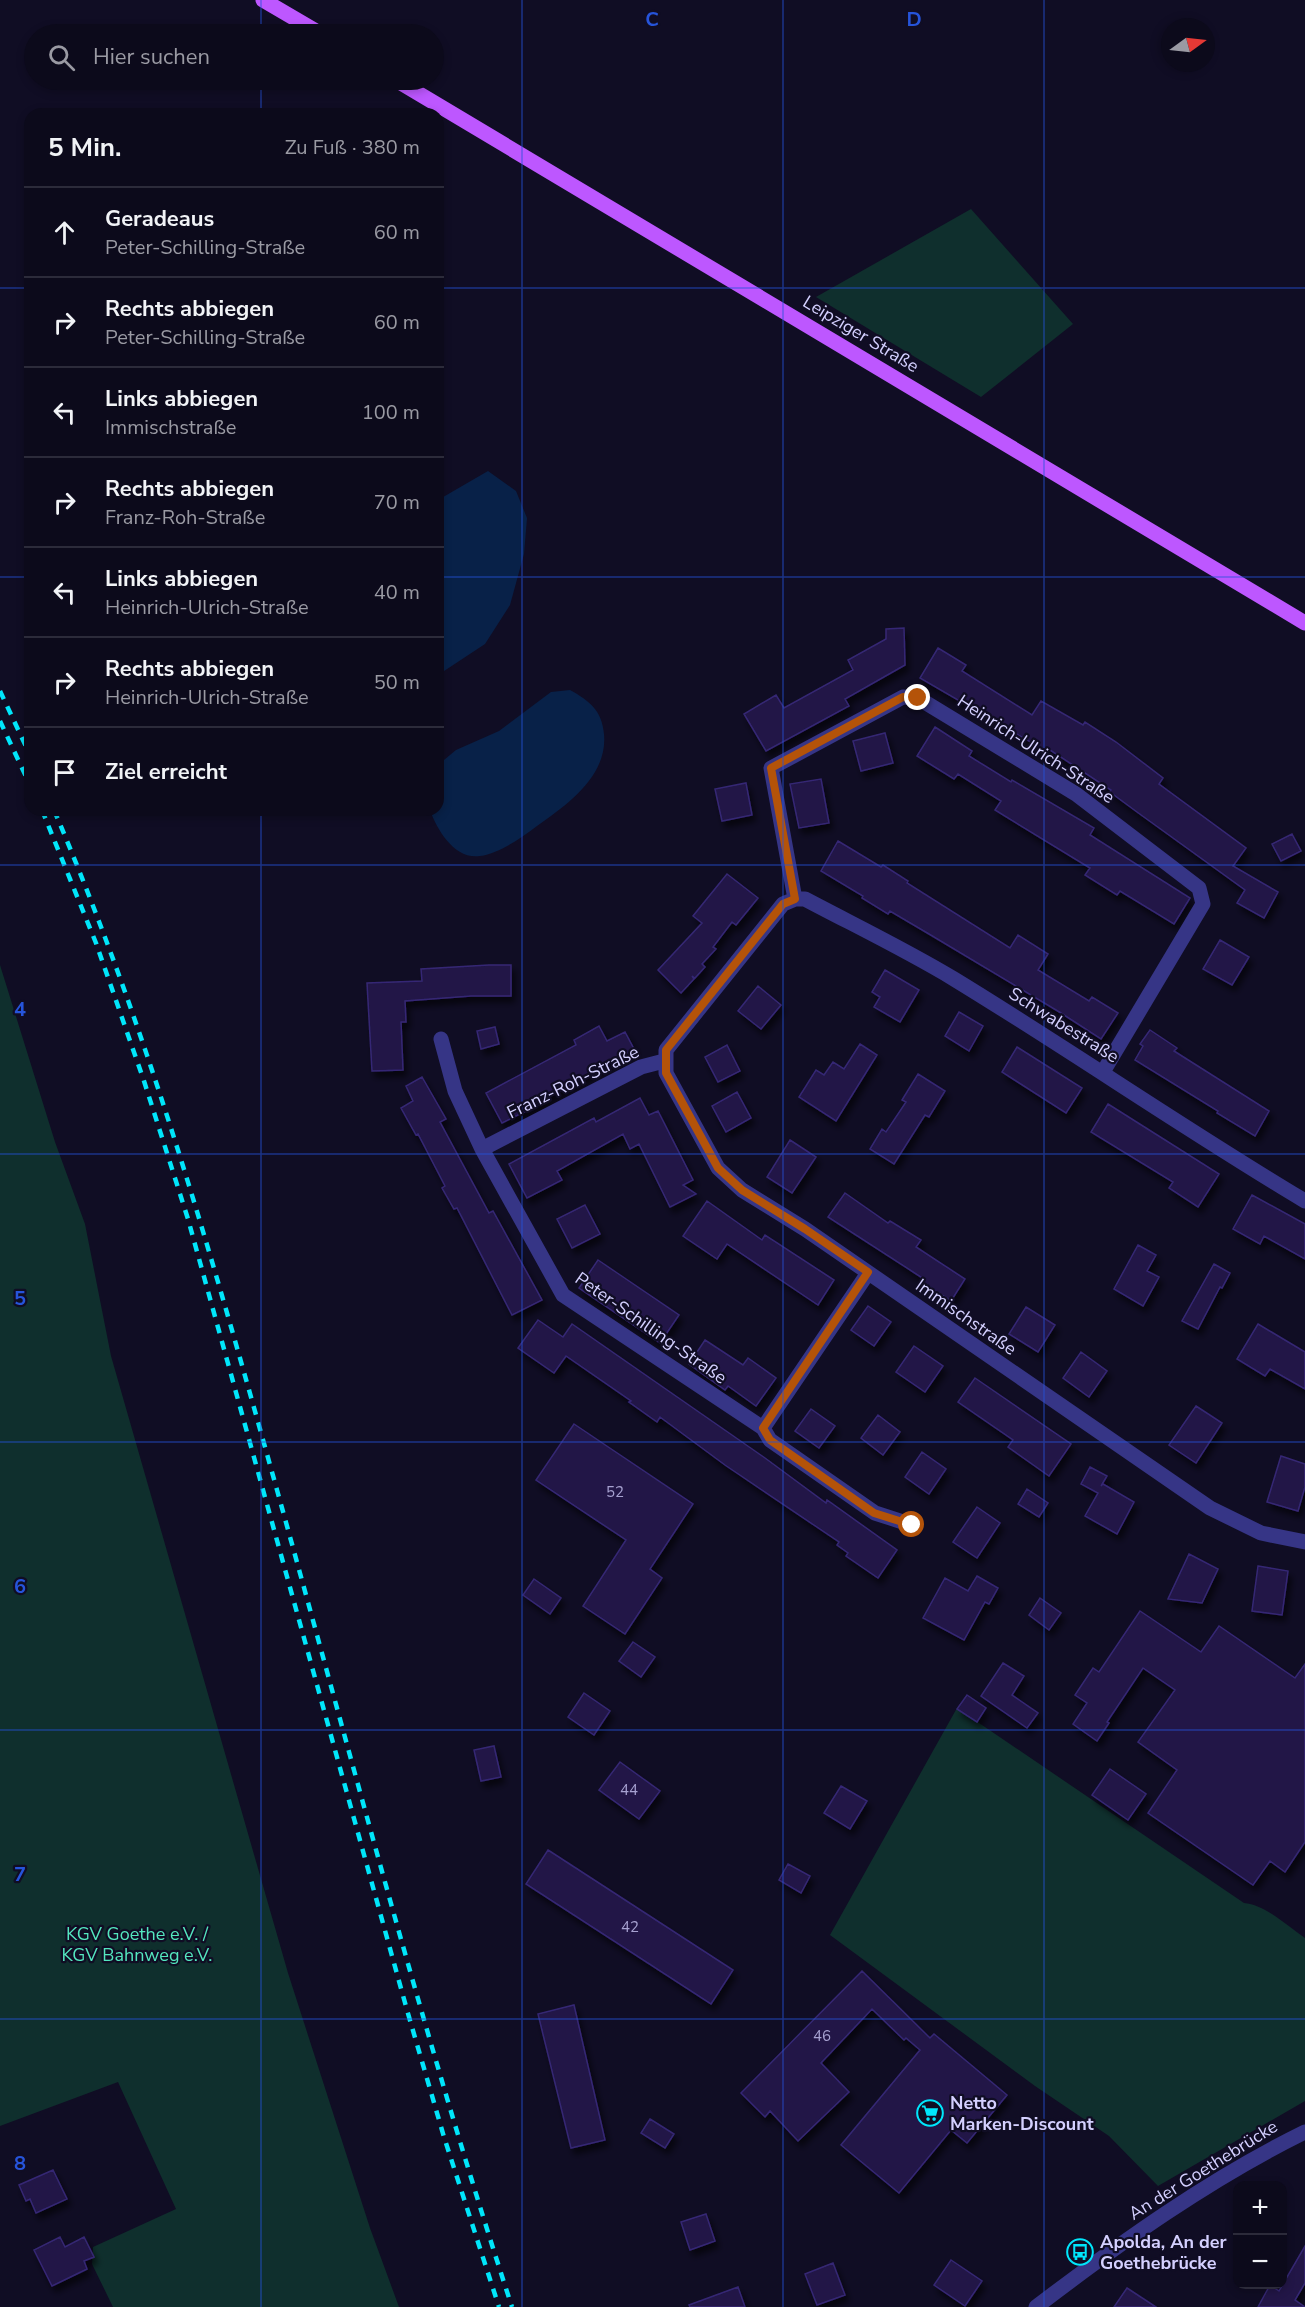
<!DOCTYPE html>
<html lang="de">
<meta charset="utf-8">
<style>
body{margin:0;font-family:"Nunito Sans",sans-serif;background:#151324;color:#f1f3f6}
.controls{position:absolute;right:18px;bottom:18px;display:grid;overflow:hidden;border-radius:12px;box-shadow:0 3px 9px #0003}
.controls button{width:54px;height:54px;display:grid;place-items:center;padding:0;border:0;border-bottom:2px solid #2c2b3a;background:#0c0a1b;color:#f1f3f6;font:30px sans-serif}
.compass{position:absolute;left:1161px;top:18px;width:54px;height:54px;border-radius:50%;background:#0c0a1b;box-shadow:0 3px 9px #0003;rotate:75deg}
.stop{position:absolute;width:18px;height:18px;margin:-14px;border:4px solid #b45309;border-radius:50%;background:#fff}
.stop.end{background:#b45309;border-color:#fff;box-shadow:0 2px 6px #0008}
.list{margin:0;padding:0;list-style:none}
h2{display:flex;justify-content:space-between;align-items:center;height:78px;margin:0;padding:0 24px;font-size:26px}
h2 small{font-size:20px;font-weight:400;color:#9a9aa3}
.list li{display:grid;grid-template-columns:39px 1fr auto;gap:18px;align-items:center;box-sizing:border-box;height:90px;padding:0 24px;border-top:2px solid #2c2b3a}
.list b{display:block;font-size:22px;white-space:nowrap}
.list p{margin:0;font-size:20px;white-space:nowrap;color:#9a9aa3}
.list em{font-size:20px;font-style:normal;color:#9a9aa3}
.icon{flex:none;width:33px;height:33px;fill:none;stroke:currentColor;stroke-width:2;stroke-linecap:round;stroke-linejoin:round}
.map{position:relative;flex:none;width:1305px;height:2307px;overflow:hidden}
.search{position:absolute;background:#0c0a1b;box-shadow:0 3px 9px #0003;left:24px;top:24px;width:420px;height:66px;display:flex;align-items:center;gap:15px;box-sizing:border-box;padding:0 21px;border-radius:33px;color:#9a9aa3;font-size:22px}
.panel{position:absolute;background:#0c0a1b;box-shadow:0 3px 9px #0003;left:24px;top:108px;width:420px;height:708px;border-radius:18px}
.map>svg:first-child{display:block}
.green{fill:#0f2f2d}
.water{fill:#082148}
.building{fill:#201746;stroke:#362874;stroke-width:1.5;filter:url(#shadow)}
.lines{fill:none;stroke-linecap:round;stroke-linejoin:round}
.minor{stroke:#363586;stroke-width:15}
.major{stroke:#bd57ff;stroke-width:15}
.rail{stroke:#00e6fb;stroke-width:4.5;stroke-dasharray:9 8;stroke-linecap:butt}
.route{stroke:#b45309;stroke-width:8}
.grid{fill:none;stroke:#2654da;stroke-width:1.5;stroke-opacity:0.55}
.labels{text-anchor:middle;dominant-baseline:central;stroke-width:4.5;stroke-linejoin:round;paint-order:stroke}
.number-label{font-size:15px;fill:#a7a2d1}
.street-label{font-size:18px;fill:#d4d0ff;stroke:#100d24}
.park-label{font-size:18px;fill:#54e7bf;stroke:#100d24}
.poi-label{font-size:18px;font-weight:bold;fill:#d4d0ff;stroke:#100d24;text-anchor:start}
.grid-label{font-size:20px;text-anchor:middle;font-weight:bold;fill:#2654da;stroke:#100d24;stroke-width:4.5;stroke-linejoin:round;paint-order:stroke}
</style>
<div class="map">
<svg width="1305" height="2307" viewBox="0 0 1305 2307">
<defs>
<filter id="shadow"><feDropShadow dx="3.5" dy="6" stdDeviation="3" flood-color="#0009"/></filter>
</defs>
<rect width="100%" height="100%" fill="#100d24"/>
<path class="green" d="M971,209L1073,324L981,397L816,297Z
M0,965L55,1142L85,1224L111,1356L288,1973L370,2228L399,2307H113L92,2264L93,2247L176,2209L118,2082L0,2126Z
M957,1708L1244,1903C1266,1905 1287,1926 1305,1938V2101L1158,2186L1109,2136L1035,2086L830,1935Z"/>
<path class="water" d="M488,471L516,491L527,518L524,554L510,605L485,644L438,675V500Z
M570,690C590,701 602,711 604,734C608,776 567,805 537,826C521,838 500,853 480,856C455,860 437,830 430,810H438V765L456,750L499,731L551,692Z"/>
<path class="building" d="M904,628L905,665L845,699L849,706L766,751L744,714L776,695L784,708L853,670L848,660L886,639V629Z
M938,648L966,665L962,671L1032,715L1041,701L1083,725L1085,722L1116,742L1163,778L1159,784L1246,848L1233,866L1278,892L1264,918L1237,903L1245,890L1137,812L1110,792L1111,790L1047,748L1046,751L920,678Z
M935,727L972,751L969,756L1011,782L1012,780L1094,828L1090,835L1190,898L1174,924L1120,891L1117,895L1085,875L1090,868L995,810L1001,801L958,774L954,779L917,756Z
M885,733L893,763L861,771L853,741Z
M821,779L829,823L799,828L790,784Z
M746,783L752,815L722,821L715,789Z
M1292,834L1301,851L1281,861L1272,844Z
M838,841L881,867L883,865L908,881L907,883L1010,948L1018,935L1048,954L1038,970L1089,1001L1092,997L1118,1013L1101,1039L1061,1013L929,934L890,911L888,914L862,898L863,896L821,871Z
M727,874L758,898L736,925L732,922L713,947L716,949L702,964L705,967L695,978L692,976L694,979L681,993L658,970L702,923L693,916Z
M1220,940L1249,957L1232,985L1203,969Z
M489,965H511V996H471L405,1001L406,1022H401L403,1070L372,1071L367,983L422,981L421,969Z
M885,970L919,990L900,1022L874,1007L880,997L872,992Z
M758,986L781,1005L761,1029L738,1011Z
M959,1012L983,1026L969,1051L945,1036Z
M599,1026L607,1041L625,1032L634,1049L547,1098L548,1100L502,1123L486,1093L576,1045L574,1040Z
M495,1027L499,1044L481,1049L477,1031Z
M1150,1030L1177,1048L1174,1051L1269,1111L1255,1136L1217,1113L1218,1111L1135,1060L1143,1046L1140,1044Z
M860,1044L877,1055L836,1121L799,1097L816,1070L824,1075L833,1062L844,1069Z
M727,1045L740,1071L718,1082L705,1057Z
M1017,1047L1082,1088L1066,1113L1002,1072Z
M918,1074L945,1091L929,1117L925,1115L894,1164L870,1149L882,1129L886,1132L906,1102L902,1100Z
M422,1077L446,1119L440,1122L489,1213L493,1211L542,1300L512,1315L457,1208L454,1209L442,1188L445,1186L418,1134L416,1135L401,1108L413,1101L406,1086Z
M737,1092L751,1118L726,1132L712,1106Z
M640,1098L649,1115L658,1111L693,1180L683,1185L696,1194L670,1207L639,1144L630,1149L623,1134L557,1171L562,1180L527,1198L509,1164L594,1118L596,1122Z
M1108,1104L1219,1174L1198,1207L1169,1188L1173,1182L1091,1132Z
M790,1140L816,1157L792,1193L767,1177Z
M845,1193L888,1223L890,1221L921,1240L916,1247L965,1279L951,1301L922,1282L924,1279L828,1217Z
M1252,1195L1305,1224V1259L1264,1236L1260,1244L1233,1229Z
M707,1201L762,1240L765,1235L834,1280L818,1305L727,1244L717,1259L683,1236Z
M585,1205L600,1234L572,1248L557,1219Z
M1138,1245L1156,1255L1147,1271L1159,1277L1143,1306L1114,1289Z
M598,1260L679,1315L660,1343L579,1288Z
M1214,1264L1230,1273L1222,1288L1220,1287L1198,1329L1182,1321Z
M868,1306L891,1322L874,1346L851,1330Z
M1026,1307L1055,1325L1038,1352L1009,1334Z
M538,1320L563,1337L572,1324L765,1458L826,1503L827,1500L897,1550L878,1578L846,1556L848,1553L837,1545L839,1542L725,1465L660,1417L657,1422L629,1402L631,1401L566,1356L554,1373L518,1348Z
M1258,1324L1305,1352V1389L1270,1369L1265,1376L1237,1359Z
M705,1340L743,1365L748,1358L776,1378L756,1406L728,1386L725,1390L689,1364Z
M914,1346L943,1366L925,1392L896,1372Z
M1081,1352L1107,1371L1089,1397L1063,1378Z
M975,1378L1071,1444L1049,1476L1008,1447L1013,1440L958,1402Z
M1196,1406L1222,1423L1196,1463L1169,1445Z
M811,1409L835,1426L819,1448L795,1431Z
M878,1415L900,1432L883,1455L861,1438Z
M574,1424L693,1504L650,1569L662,1578L625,1634L583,1606L626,1540L536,1480Z
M922,1452L946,1469L929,1494L905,1477Z
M1281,1456L1305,1464V1487L1298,1511L1267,1502Z
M1090,1467L1107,1476L1101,1486L1103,1484L1134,1502L1117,1534L1085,1516L1098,1493L1081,1484Z
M1027,1489L1048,1503L1039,1517L1018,1504Z
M977,1507L1000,1523L977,1558L953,1542Z
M1189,1554L1218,1569L1202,1603L1168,1599Z
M1258,1566L1288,1571L1282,1615L1252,1611Z
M977,1576L998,1588L989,1604L985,1602L964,1640L923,1618L945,1578L968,1591Z
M534,1579L561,1598L550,1614L523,1595Z
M1040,1598L1061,1613L1049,1630L1029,1615Z
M1140,1611L1201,1652L1219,1626L1295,1678L1305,1664V1842L1285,1872L1270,1861L1253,1885L1148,1813L1177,1770L1138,1742L1175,1690L1143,1668L1107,1722L1109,1723L1097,1741L1073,1724L1087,1703L1075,1695L1093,1668L1099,1672Z
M633,1642L655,1657L641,1677L619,1661Z
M1003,1663L1024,1676L1012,1695L1038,1713L1027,1728L981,1696Z
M584,1693L610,1711L594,1735L568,1717Z
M967,1695L986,1708L977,1722L957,1709Z
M494,1746L501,1777L481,1781L474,1750Z
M620,1762L660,1791L639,1819L599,1790Z
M1110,1769L1146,1794L1128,1820L1092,1795Z
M841,1786L867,1801L850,1829L824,1813Z
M548,1850L733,1970L711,2004L526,1884Z
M788,1864L810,1876L801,1893L779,1880Z
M862,1971L930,2038L934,2034L1007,2095L967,2143L951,2130L899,2193L841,2145L920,2050L906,2038L904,2040L872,2009L821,2063L849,2092L798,2141L770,2111L765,2117L741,2093Z
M574,2005L605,2140L571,2148L538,2014Z
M650,2119L674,2134L665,2148L641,2133Z
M53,2170L67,2199L36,2213L30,2199L26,2201L19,2185Z
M706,2214L715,2241L690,2250L681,2222Z
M60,2237L65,2247L84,2237L94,2257L84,2261L87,2269L52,2286L34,2250Z
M1305,2246V2283L1295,2300L1305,2307H1258L1270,2285L1279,2291Z
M951,2260L982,2281L965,2306L934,2285Z
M833,2263L845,2295L817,2305L805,2274Z
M738,2287L745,2307H690L689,2305Z
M1127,2288L1156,2307H1114Z"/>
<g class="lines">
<path class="minor" d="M795,899L771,768L903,697L918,698L1076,794L1199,888L1203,904L1103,1072
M441,1039L455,1091L482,1149L563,1295L763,1428L770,1440L875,1513L912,1525
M482,1149L641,1067L664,1061
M1305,1201C1186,1130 1072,1051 954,979C906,950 854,925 805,899H795L783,904L666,1050V1073L718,1168L742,1190L805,1229L1210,1508L1261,1533L1305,1542
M763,1428L868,1273
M1036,2307C1120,2243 1209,2179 1305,2132"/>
<path class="major" d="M263,0L321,34
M396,80L1305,623"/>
<path class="rail" d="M0,691L30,755
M0,721L30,785
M42,810L96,943L144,1081L188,1219L407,2010L444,2137L499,2307
M54,810C148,1030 213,1260 277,1490C353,1763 424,2038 512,2307"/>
</g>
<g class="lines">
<path class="route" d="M912,1525L874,1513L770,1440L763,1428L868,1272L805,1229L742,1190L718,1168L666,1073V1050L783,904L795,899L771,768L903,697L918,698"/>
</g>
<path class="grid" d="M261,0V34M522,0V2307M783,0V2307M1044,0V2307M261,80V114M0,288H30M438,288H1305M0,577H30M438,577H1305M261,810V2307M0,865H1305M0,1154H1305M0,1442H1305M0,1730H1305M0,2019H1305"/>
<defs>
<g id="supermarket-ring" transform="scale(1.35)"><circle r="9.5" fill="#100d24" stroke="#00e6fb" stroke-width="1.5"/><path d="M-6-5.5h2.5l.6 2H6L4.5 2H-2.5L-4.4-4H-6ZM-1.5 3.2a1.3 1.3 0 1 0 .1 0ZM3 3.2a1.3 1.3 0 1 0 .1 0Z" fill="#00e6fb"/></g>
<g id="bus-ring" transform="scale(1.35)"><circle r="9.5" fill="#100d24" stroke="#00e6fb" stroke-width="1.5"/><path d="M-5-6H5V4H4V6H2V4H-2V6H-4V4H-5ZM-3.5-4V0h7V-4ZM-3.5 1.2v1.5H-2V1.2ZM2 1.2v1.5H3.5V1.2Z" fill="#00e6fb"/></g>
</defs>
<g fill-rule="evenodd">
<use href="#supermarket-ring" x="930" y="2113"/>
<use href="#bus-ring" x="1080" y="2252"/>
</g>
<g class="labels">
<g class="number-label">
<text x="615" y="1492">52</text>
<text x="629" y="1790">44</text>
<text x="630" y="1927">42</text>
<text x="822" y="2036">46</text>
</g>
<g class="street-label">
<text transform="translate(861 334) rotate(31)">Leipziger Straße</text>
<text transform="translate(1036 749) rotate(33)">Heinrich-Ulrich-Straße</text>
<text transform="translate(1064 1025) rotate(32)">Schwabestraße</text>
<text transform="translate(573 1082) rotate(-26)">Franz-Roh-Straße</text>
<text transform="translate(966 1317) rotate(35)">Immischstraße</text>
<text transform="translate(651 1328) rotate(35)">Peter-Schilling-Straße</text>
<text transform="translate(1203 2170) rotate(-32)">An der Goethebrücke</text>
</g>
<g class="park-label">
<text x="137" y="1934">KGV Goethe e.V. /<tspan x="137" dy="21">KGV Bahnweg e.V.</tspan></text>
</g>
<g class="poi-label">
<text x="950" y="2103">Netto<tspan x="950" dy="21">Marken-Discount</tspan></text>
<text x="1100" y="2242">Apolda, An der<tspan x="1100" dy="21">Goethebrücke</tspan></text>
</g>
</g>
<g class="grid-label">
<text x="652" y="26">C</text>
<text x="914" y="26">D</text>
<text x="20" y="1016">4</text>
<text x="20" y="1305">5</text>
<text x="20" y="1593">6</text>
<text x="20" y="1881">7</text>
<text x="20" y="2170">8</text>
</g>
</svg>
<div class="controls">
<button>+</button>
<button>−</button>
</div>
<svg class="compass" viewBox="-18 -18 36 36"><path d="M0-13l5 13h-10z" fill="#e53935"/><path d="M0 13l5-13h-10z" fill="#9a9aa3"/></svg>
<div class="stop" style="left:912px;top:1525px"></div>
<div class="stop end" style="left:918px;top:698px"></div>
<div class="search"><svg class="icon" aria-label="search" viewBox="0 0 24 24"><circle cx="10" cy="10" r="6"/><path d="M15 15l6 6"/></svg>Hier suchen</div>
<section class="panel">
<h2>5 Min.<small>Zu Fuß · 380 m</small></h2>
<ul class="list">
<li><svg class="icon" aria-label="ahead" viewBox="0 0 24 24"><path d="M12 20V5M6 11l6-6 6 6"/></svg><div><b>Geradeaus</b><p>Peter-Schilling-Straße</p></div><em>60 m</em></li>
<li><svg class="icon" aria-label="right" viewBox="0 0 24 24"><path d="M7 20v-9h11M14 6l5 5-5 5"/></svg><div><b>Rechts abbiegen</b><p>Peter-Schilling-Straße</p></div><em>60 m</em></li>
<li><svg class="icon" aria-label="left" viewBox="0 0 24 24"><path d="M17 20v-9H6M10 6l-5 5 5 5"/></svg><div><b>Links abbiegen</b><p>Immischstraße</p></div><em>100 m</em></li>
<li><svg class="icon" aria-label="right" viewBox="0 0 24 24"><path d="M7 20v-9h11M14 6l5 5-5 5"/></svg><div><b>Rechts abbiegen</b><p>Franz-Roh-Straße</p></div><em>70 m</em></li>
<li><svg class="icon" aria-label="left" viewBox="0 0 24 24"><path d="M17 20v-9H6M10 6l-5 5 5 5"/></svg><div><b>Links abbiegen</b><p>Heinrich-Ulrich-Straße</p></div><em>40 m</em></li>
<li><svg class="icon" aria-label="right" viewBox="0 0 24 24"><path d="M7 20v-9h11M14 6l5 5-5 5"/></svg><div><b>Rechts abbiegen</b><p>Heinrich-Ulrich-Straße</p></div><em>50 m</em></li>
<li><svg class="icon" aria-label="arrive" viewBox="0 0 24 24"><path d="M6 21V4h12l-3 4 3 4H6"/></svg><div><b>Ziel erreicht</b></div></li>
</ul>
</section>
</div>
